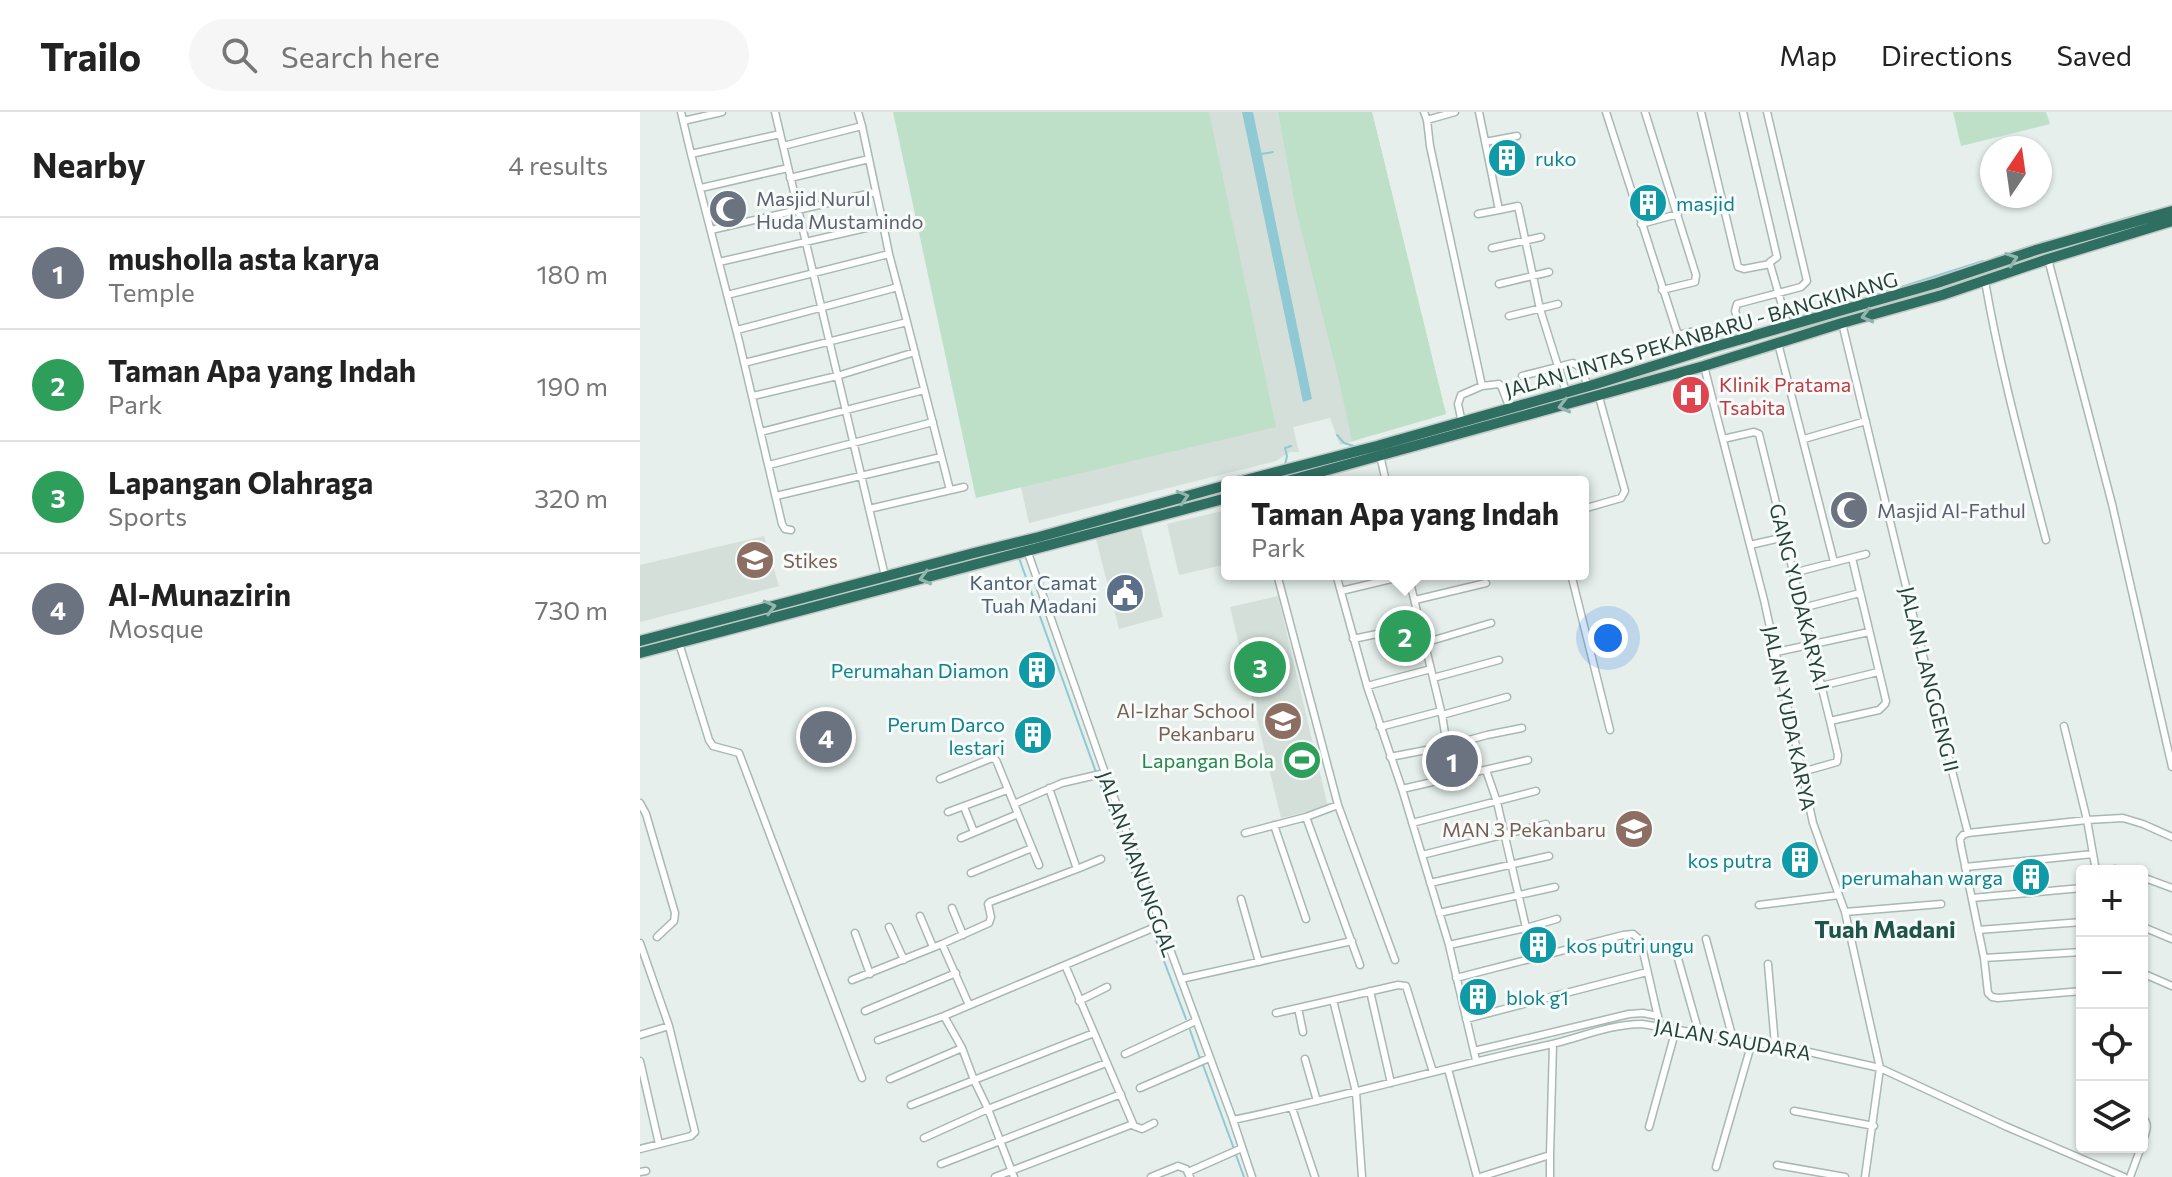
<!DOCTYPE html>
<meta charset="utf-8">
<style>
body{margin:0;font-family:Commissioner,sans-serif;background:#f6f6f6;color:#222}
.controls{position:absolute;right:24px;bottom:24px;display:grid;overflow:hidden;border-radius:8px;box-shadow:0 2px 6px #0004}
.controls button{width:72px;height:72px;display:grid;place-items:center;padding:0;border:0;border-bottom:2px solid #e0e0e0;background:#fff;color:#222;font:40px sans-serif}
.compass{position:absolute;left:1340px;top:24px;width:72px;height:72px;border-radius:50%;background:#fff;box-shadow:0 2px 6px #0004;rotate:13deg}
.you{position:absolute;left:968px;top:526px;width:28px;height:28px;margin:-20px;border:6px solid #fff;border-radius:50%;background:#1a73e8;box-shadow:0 0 0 12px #1a73e833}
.badge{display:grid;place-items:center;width:52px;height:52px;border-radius:50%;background:#804e3d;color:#fff;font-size:26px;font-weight:700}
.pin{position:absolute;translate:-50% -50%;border:4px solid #fff;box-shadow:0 2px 8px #0006}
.popup{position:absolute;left:581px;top:364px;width:368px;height:104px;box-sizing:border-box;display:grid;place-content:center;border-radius:8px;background:#fff;filter:drop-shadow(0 2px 6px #0005);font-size:26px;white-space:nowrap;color:#767676}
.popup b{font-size:30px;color:#222}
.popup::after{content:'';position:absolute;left:50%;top:100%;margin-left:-16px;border:16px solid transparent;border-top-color:#fff}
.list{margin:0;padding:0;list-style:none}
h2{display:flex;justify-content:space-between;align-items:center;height:104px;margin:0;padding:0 32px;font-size:34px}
h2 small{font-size:26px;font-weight:400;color:#767676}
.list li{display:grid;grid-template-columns:52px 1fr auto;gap:24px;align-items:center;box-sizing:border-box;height:112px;padding:0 32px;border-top:2px solid #e0e0e0}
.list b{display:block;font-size:30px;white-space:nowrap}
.list p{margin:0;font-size:26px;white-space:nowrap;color:#767676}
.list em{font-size:26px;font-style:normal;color:#767676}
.icon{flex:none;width:44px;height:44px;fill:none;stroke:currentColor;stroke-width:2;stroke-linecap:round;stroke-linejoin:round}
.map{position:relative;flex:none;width:1532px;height:1065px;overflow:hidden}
header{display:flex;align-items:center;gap:48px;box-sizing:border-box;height:112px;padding:0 40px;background:#fff;border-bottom:2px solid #e0e0e0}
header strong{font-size:38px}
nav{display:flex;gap:44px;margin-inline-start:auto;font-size:28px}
.search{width:560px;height:72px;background:#f6f6f6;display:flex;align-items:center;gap:20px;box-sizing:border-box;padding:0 28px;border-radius:44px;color:#767676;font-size:30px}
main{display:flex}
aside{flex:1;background:#fff}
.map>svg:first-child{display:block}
.built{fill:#d4dfda}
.green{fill:#bfe0c8}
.water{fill:#8ec9d4}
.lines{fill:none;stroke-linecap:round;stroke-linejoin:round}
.stream{stroke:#8ec9d4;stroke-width:2}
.street-casing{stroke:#a8b8b2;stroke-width:9}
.highway-casing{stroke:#c2cac8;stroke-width:13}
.street{stroke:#fff;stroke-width:6}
.highway{stroke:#2f6f62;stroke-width:10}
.oneway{stroke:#93b5ae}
.labels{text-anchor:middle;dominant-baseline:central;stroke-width:6;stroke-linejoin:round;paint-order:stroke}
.culture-label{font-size:20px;fill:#0d838f;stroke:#f7fbf9;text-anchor:start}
.worship-label{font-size:20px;fill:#5b616d;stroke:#f7fbf9;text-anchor:start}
.street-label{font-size:20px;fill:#24423a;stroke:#f7fbf9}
.health-label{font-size:20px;fill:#be3a42;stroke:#f7fbf9;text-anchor:start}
.education-label{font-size:20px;fill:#785e54;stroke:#f7fbf9;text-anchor:end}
.service-label{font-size:20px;fill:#4e5e75;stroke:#f7fbf9;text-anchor:end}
.leisure-label{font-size:20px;fill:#27864d;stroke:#f7fbf9;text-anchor:end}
.quarter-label{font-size:24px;font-weight:bold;fill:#1f5548;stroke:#f7fbf9}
</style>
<header>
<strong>Trailo</strong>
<div class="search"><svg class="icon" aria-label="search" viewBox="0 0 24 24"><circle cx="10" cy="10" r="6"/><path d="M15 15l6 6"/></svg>Search here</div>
<nav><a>Map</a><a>Directions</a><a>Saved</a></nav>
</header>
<main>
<aside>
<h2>Nearby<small>4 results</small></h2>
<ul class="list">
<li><span class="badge" style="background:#6b7280">1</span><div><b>musholla asta karya</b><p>Temple</p></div><em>180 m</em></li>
<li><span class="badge" style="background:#2e9e5b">2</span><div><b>Taman Apa yang Indah</b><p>Park</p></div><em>190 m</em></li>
<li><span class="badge" style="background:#2e9e5b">3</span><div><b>Lapangan Olahraga</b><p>Sports</p></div><em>320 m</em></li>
<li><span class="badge" style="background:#6b7280">4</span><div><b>Al-Munazirin</b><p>Mosque</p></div><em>730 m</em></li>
</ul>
</aside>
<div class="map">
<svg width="1532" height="1065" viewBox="0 0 1532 1065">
<rect width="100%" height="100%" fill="#e6efeb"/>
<path class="built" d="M293,0H732L806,302L700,333L690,306L653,315L659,340H650L636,349L389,411L314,81Z
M587,398V452L539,463L527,412Z
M501,416L523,505L479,517L456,427Z
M124,424L139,474L0,510V453Z
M638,484L688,695L641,706L590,495Z"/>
<path class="green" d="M253,0H569L636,315L336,386Z
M638,0H732L806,302L712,329L699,269L656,98Z
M1313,0H1406L1410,12L1321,34Z
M626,538L632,569L614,572L608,542Z
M668,630L676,662L656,666L649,635Z"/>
<path class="water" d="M602,0H613L672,287L663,290Z"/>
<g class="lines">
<path class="stream" d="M621,42L633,40
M1462,113L1511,99
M1433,122L1451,117
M1400,131L1416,127
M1354,146L1391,134
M1214,190L1343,149
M952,268L988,257
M931,274L941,271
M826,304L834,301
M773,319L814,307
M697,323L704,331L717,335
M645,353L647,344L645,336L651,334
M379,446L508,805
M513,820L546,907
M550,918L560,947
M563,953L594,1037
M596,1043L604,1065"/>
<g class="street-casing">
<path id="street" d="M41,0L51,42
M135,0L245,464
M218,0L222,14
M784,0L787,8L790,34L842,274L821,283L818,292L822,311
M839,0L859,98L878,94L900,197L926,280
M966,0L1038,223L1064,217L1069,220L1074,235
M1005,0L1056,163L1055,170L1022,178
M1061,0L1098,155L1104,157L1130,152V150L1137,145L1103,0
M787,8L815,0
M43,9L82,0
M140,22L51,42L99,229L142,412L145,417L151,418
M845,30L877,24
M143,34L222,14L229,47
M61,76L148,56
M236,80L243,112
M838,102L859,98
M1001,112L1038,102
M71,118L236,80L229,47L150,66
M852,136L901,125
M1408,147L1472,392L1532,655
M79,150L243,112L249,142
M1130,152L1148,214
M1345,169C1360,257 1384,343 1406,428
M859,172L909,160
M87,183L249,142L267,210
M869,204L918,192
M1202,211C1243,381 1284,552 1328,721L1447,708L1483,706L1503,712L1532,725
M97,218L258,175
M1038,223L1045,244
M1105,227L1095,199L1097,192L1161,175L1167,169L1127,0
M1138,231L1194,450
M104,251L267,210L310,378
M1064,254L1124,488L1173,711L1205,800L1240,956L1225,1065
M882,264L933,251L941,256L948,274
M842,274L859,272L862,276L870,297
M113,284L197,264L275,240
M121,320L284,278
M1083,327L1114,320L1119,322L1190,609L1198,643L1197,650L1162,660
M1164,327L1226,309
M740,343L746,370
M129,353L293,310
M136,384L301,345
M229,397L324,375
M943,397L981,386L985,379L959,285
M1110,433L1145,425
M387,438L465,661L593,1008L612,1065
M1153,461L1226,442
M637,462L698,693
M696,462L727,574L762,677L809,833L836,948
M768,462L802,603L807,634L847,623L882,616
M931,462L970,618
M701,479L768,463
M775,488L846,471
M1162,496L1220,481
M713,527L780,513
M39,531L69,628L73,634L99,641L222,966
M784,531L851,511
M1136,540L1229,520
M793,566L859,548
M727,574L791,557
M1181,574L1238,560
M802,603L867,585
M1190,609L1239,598L1245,592L1246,589L1212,446
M1424,614L1447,708L1456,759
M740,615L801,599
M825,629L830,662
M750,645L807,634
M846,658L857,690L893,846
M300,667L352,646L356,648L374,692
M409,676L437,757L461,747
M762,677L888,648
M0,691L6,702L35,801L34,809L17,825
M324,695L334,720
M308,700L367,678
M666,705L720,853
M772,711L896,679
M634,713L666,807
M605,721L666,705L698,693L755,848
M1328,721L1323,723L1320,727L1321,734L1344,846L1348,881L1352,885L1358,886L1442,879
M321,726L378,702
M782,743L906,712
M399,753L374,692L422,671L465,661
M1325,755L1453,742
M1475,757L1482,759
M331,761L392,736
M1502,765L1532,776
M790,771L909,744
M1332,786L1442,776
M601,787L619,850
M1119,793L1199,783
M312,796L323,823
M1205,800L1301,792
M799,801L915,775
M280,804L293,835
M249,815L264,848
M1503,815L1532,827
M1338,818L1442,810
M215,821L230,862
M1066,827L1093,927
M0,831L29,914L0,923
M302,832L329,893
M809,833L886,816L917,807
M1035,836L1059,921
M1344,846L1442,840
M1128,852L1135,933
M425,853L494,1014L502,1017L514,1011
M1502,861L1532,874
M816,866L983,823L993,822L999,827L1002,835L1020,914
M541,867L712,829
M212,868L302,832L349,811L351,805L348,792L350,790L437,757
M730,879L751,971
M439,889L467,875
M658,896L663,920
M225,899L316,861
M636,901L693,888
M826,907L1007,860
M454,921L334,968L348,997L466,951
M238,928L304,904L520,813
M834,939L989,902L1003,901L1018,904
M485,942L556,909
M665,947L677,989
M0,949L19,1032
M808,957L837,1065
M250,967L322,936
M500,976L569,946
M271,993L334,968L322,936L304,904
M652,996L675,1065
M1154,999L1234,1014
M1502,1005C1511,1012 1505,1022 1502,1031
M593,1008C699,986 802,956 908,933C939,926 970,912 1002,912L1160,938L1240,956L1365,1014L1484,1065
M1009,1015L1036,917
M284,1026L348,997L374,1065
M0,1037L51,1024L55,1020L29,914
M910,1043V1065
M301,1052L481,982
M1137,1053L1205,1065
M1076,1055L1112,930
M0,1060L6,1059
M548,1060L602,1036
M355,1065L493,1012
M511,1065L538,1054L546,1057L550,1065
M722,1065L716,980L693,888L758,873L766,874L793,960
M840,1065L910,1043L913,932
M1490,1065L1501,1035"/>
</g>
<g class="highway-casing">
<path id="highway" d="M598,370L737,334L956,272L1074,235L1297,171L1396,138L1532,99
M644,370L1064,254L1202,211L1302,183L1408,147L1532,109
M0,529L334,441L399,425L587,373
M0,541L587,386"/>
</g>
<use href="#street" class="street"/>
<use href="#highway" class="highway"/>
</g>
<defs><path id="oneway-chevron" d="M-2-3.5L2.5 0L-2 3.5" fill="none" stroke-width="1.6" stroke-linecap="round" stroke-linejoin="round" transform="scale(2)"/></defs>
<g class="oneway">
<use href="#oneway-chevron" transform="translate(1372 147) rotate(-19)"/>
<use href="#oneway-chevron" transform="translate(1227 204) rotate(165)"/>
<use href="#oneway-chevron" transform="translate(924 294) rotate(166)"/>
<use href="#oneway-chevron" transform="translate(543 385) rotate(-16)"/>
<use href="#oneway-chevron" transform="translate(285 466) rotate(165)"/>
<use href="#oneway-chevron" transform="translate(130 495) rotate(-15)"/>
</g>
<defs>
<g id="building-disc" transform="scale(2)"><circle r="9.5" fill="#0f9aa8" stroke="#f7fbf9"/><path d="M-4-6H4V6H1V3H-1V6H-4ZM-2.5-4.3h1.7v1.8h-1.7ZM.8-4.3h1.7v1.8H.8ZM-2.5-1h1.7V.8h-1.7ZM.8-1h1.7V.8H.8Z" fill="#fff"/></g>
<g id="mosque-disc" transform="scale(2)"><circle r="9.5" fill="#6b7280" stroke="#f7fbf9"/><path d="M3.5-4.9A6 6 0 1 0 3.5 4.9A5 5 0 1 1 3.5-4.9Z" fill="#fff"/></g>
<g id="hospital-disc" transform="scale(2)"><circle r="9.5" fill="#e0444e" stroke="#f7fbf9"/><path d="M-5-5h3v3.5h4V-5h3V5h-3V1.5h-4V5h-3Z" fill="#fff"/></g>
<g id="university-disc" transform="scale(2)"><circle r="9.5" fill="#8d6e63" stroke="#f7fbf9"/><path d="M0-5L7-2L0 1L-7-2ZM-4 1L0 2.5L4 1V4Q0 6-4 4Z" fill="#fff"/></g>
<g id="civic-disc" transform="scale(2)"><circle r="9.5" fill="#5c6f8a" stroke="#f7fbf9"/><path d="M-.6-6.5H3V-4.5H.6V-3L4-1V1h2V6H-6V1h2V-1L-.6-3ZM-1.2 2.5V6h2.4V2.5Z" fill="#fff"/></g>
<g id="school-disc" transform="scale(2)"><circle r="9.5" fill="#8d6e63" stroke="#f7fbf9"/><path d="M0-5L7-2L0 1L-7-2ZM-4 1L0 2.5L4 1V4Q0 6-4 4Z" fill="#fff"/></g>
<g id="stadium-disc" transform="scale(2)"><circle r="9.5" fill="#2e9e5b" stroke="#f7fbf9"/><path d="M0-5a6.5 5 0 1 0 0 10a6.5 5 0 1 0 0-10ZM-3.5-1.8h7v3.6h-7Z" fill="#fff"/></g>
</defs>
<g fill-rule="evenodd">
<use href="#building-disc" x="867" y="46"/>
<use href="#building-disc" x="1008" y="91"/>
<use href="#mosque-disc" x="88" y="97"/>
<use href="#hospital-disc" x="1051" y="283"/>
<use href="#mosque-disc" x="1209" y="398"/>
<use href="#university-disc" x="115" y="448"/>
<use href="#civic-disc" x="485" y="481"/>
<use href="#building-disc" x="397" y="558"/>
<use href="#school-disc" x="643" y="609"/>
<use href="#building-disc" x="393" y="623"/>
<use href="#stadium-disc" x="662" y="648"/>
<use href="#school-disc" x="994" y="717"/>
<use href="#building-disc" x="1160" y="748"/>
<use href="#building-disc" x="1391" y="765"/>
<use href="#building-disc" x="898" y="833"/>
<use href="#building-disc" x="838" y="885"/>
</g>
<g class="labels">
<g class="culture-label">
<text x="895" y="46">ruko</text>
<text x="1036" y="91">masjid</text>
<text x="369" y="558" text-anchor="end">Perumahan Diamon</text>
<text x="365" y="612" text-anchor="end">Perum Darco<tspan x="365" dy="23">lestari</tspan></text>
<text x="1132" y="748" text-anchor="end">kos putra</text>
<text x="1363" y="765" text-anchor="end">perumahan warga</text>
<text x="926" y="833">kos putri ungu</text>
<text x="866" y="885">blok g1</text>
</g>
<g class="worship-label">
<text x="116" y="86">Masjid Nurul<tspan x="116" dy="23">Huda Mustamindo</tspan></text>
<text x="1237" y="398">Masjid Al-Fathul</text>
</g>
<g class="street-label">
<text transform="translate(1061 222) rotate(-16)">JALAN LINTAS PEKANBARU - BANGKINANG</text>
<text transform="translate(1160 485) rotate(76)">GANG YUDAKARYA I</text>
<text transform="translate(1290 567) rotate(76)">JALAN LANGGENG II</text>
<text transform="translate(1150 606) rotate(78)">JALAN YUDA KARYA</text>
<text transform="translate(498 752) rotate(70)">JALAN MANUNGGAL</text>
<text transform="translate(1093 927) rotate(10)">JALAN SAUDARA</text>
</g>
<g class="health-label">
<text x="1079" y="272">Klinik Pratama<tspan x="1079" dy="23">Tsabita</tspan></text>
</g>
<g class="education-label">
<text x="143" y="448" text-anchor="start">Stikes</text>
<text x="615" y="598">Al-Izhar School<tspan x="615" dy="23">Pekanbaru</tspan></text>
<text x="966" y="717">MAN 3 Pekanbaru</text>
</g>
<g class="service-label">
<text x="457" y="470">Kantor Camat<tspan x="457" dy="23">Tuah Madani</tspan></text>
</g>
<g class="leisure-label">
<text x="634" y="648">Lapangan Bola</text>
</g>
<g class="quarter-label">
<text x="1245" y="816">Tuah Madani</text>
</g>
</g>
</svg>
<div class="controls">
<button>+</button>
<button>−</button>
<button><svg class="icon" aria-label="locate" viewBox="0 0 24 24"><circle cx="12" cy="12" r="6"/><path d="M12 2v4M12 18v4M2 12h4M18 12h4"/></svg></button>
<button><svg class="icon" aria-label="layers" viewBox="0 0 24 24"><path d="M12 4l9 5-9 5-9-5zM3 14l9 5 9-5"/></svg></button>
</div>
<svg class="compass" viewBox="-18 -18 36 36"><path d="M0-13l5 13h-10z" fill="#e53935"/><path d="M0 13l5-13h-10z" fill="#767676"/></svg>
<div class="you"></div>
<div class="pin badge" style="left:812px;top:649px;background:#6b7280">1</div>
<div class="pin badge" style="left:765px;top:524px;background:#2e9e5b">2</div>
<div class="popup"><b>Taman Apa yang Indah</b>Park</div>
<div class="pin badge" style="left:620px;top:555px;background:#2e9e5b">3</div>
<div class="pin badge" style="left:186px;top:625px;background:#6b7280">4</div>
</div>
</main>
